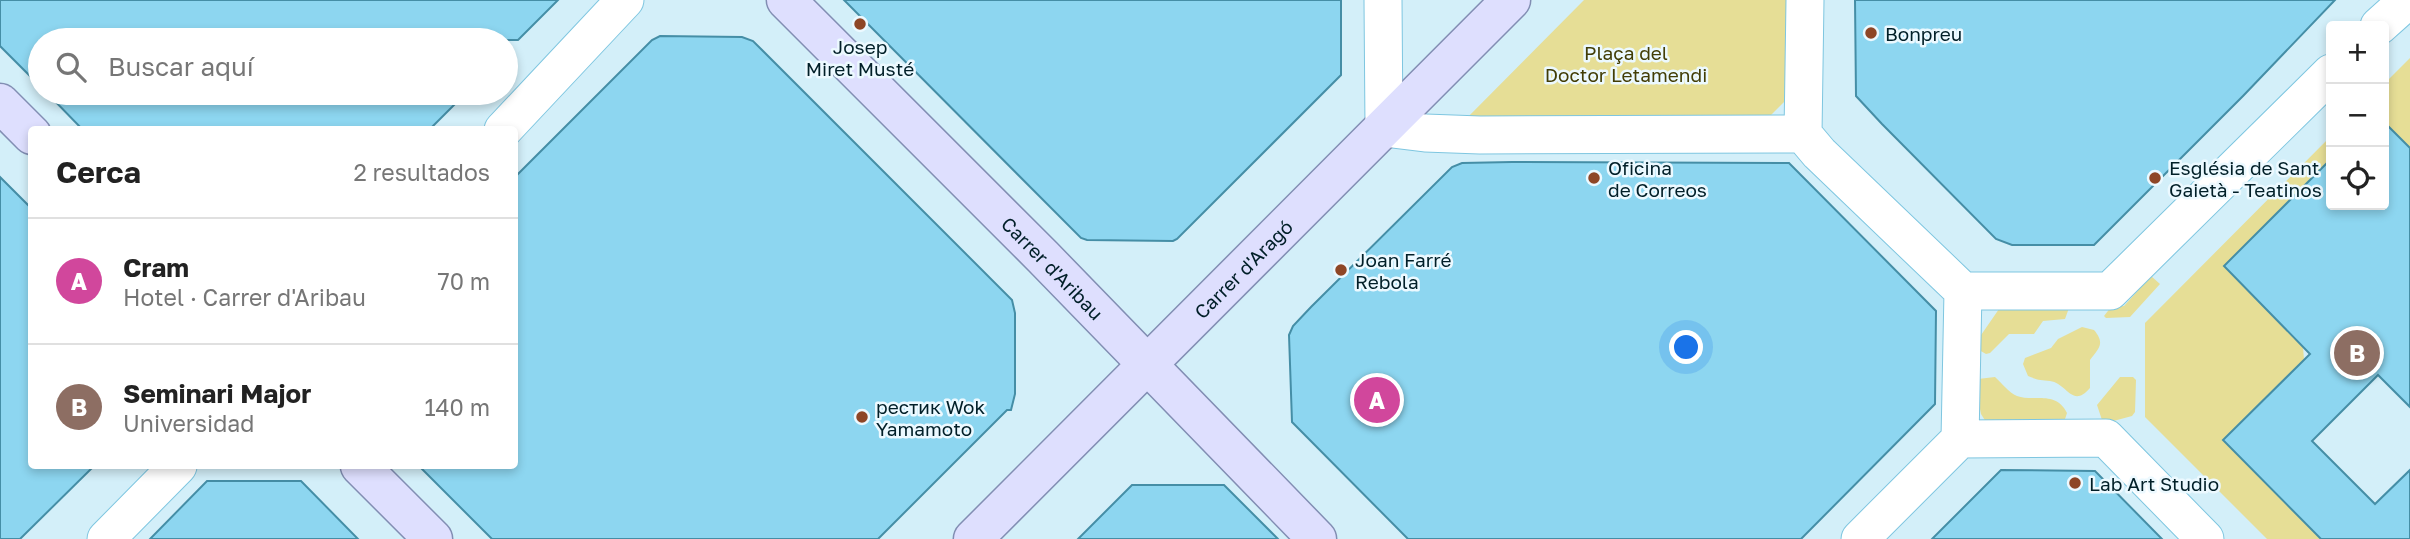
<!DOCTYPE html>
<html lang="es">
<meta charset="utf-8">
<style>
body{margin:0;font-family:"Golos Text",sans-serif;background:#f2f2f2;color:#222}
.controls{position:absolute;right:21px;top:21px;display:grid;overflow:hidden;border-radius:7px;box-shadow:0 4px 10px #0003}
.controls button{width:63px;height:63px;display:grid;place-items:center;padding:0;border:0;border-bottom:2px solid #e0e0e0;background:#fff;color:#222;font:35px sans-serif}
.you{position:absolute;left:1687px;top:348px;width:24px;height:24px;margin:-18px;border:5px solid #fff;border-radius:50%;background:#1a73e8;box-shadow:0 0 0 10px #1a73e833}
.badge{display:grid;place-items:center;width:46px;height:46px;border-radius:50%;background:#8e4626;color:#fff;font-size:23px;font-weight:700}
.pin{position:absolute;translate:-50% -50%;border:4px solid #fff;box-shadow:0 2px 7px #0006}
.list{margin:0;padding:0;list-style:none}
h2{display:flex;justify-content:space-between;align-items:center;height:91px;margin:0;padding:0 28px;font-size:30px}
h2 small{font-size:23px;font-weight:400;color:#767676}
.list li{display:grid;grid-template-columns:46px 1fr auto;gap:21px;align-items:center;box-sizing:border-box;height:126px;padding:0 28px;border-top:2px solid #e0e0e0}
.list b{display:block;font-size:26px;white-space:nowrap}
.list p{margin:0;font-size:23px;white-space:nowrap;color:#767676}
.list em{font-size:23px;font-style:normal;color:#767676}
.icon{flex:none;width:38px;height:38px;fill:none;stroke:currentColor;stroke-width:2;stroke-linecap:round;stroke-linejoin:round}
.map{position:relative;flex:none;width:2410px;height:539px;overflow:hidden}
.search{position:absolute;background:#fff;box-shadow:0 4px 10px #0003;left:28px;top:28px;width:490px;height:77px;display:flex;align-items:center;gap:18px;box-sizing:border-box;padding:0 24px;border-radius:38px;color:#767676;font-size:26px}
.panel{position:absolute;background:#fff;box-shadow:0 4px 10px #0003;left:28px;top:126px;width:490px;height:343px;border-radius:7px}
.map>svg:first-child{display:block}
.green{fill:#e6de96}
.building{fill:#8dd6f0;stroke:#458ea6;stroke-width:2}
.lines{fill:none;stroke-linecap:round;stroke-linejoin:round}
.minor-casing{stroke:#7ec6e0;stroke-width:39}
.major-casing{stroke:#828eb3;stroke-width:41}
.minor{stroke:#fff;stroke-width:37}
.major{stroke:#dedffe;stroke-width:38}
.poi-dot{fill:#8e4626;stroke:#ecf9ff;stroke-width:2.5}
.labels{text-anchor:middle;dominant-baseline:central;stroke-width:5;stroke-linejoin:round;paint-order:stroke}
.poi-label{font-size:19px;fill:#011f28;stroke:#ecf9ff;text-anchor:start}
.park-label{font-size:19px;fill:#423d05;stroke:#ecf9ff}
.street-label{font-size:19px;fill:#011f28;stroke:#ecf9ff}
</style>
<div class="map">
<svg width="2410" height="539" viewBox="0 0 2410 539">
<rect width="100%" height="100%" fill="#d3eff9"/>
<path class="green" d="M1584,0H1794V92L1760,126L1458,127Z
M2410,58V148L2384,122V84Z
M2331,136V159L2224,266L2303,347L2304,360L2224,440L2321,539H2267L2145,417V323Z
M2151,276L2160,284L2130,317L2106,318L2104,316L2111,307L2124,306Z
M2069,308L2065,319L2043,321L2034,334H2009L1990,353L1986,354L1979,350V338L1999,309Z
M2082,327L2094,330C2106,344 2098,349 2090,360V388C2072,409 2067,383 2050,381C2041,380 2037,380 2028,376L2023,364L2025,358L2051,348L2058,339Z
M1995,377C2001,382 2009,393 2017,396C2033,402 2056,390 2067,413L2065,419L2061,423L1986,422L1981,414L1975,384L1978,379Z
M2120,377H2133L2136,380L2135,412L2132,416L2106,423L2102,420L2097,405Z"/>
<path class="building" d="M0,0H558L518,40H40V86L0,46Z
M844,0H1341V75L1177,239L1173,241L1087,240L1081,238Z
M1855,0H2335L2243,96L2094,245H2012L1996,239L1882,124L1856,96Z
M660,36L742,37L753,41L1012,300L1015,313V394L1011,410H1007L878,539H492L419,466H514V178L652,40Z
M47,93H466L429,130H83Z
M2384,122L2410,148V407L2378,375L2312,441L2375,504L2410,470V539H2321L2223,440L2310,354L2224,266L2331,159V205H2384Z
M1512,162L1789,163L1936,311L1935,404L1801,539H1408L1292,422L1289,335L1293,326L1311,307L1452,167L1462,163Z
M0,177L32,209V466H94L20,539H0Z
M2001,470L2095,471L2162,539H1932Z
M207,481H301L358,539H150Z
M1132,485H1224L1278,539H1078Z"/>
<g class="lines">
<g class="minor-casing">
<path id="minor" d="M1383,0L1384,128L1425,133L1480,135L1803,134
M2379,26L2408,0
M503,130L625,0
M1803,134L1819,153L1963,291
M1803,134L1805,0
M1963,291H2110L2331,73
M1960,439L2106,438L2205,539
M106,539L178,466
M1860,539L1960,439L1963,291"/>
</g>
<g class="major-casing">
<g id="major">
<path id="s1" d="M786,0L1043,257L1317,539"/>
<path d="M0,103L32,135"/>
<path d="M360,466L433,539"/>
<path id="s2" d="M973,539L1511,0"/>
</g>
</g>
<use href="#minor" class="minor"/>
<use href="#major" class="major"/>
</g>
<g class="poi-dot">
<circle cx="860" cy="24" r="7"/>
<circle cx="1871" cy="33" r="7"/>
<circle cx="1594" cy="178" r="7"/>
<circle cx="2155" cy="178" r="7"/>
<circle cx="1341" cy="270" r="7"/>
<circle cx="862" cy="417" r="7"/>
<circle cx="2075" cy="483" r="7"/>
</g>
<g class="labels">
<g class="poi-label">
<text x="1885" y="33">Bonpreu</text>
<text x="860" y="46" text-anchor="middle">Josep<tspan x="860" dy="22">Miret Musté</tspan></text>
<text x="1608" y="167">Oficina<tspan x="1608" dy="22">de Correos</tspan></text>
<text x="2169" y="167">Església de Sant<tspan x="2169" dy="22">Gaietà - Teatinos</tspan></text>
<text x="1355" y="259">Joan Farré<tspan x="1355" dy="22">Rebola</tspan></text>
<text x="876" y="406">рестик Wok<tspan x="876" dy="22">Yamamoto</tspan></text>
<text x="2089" y="483">Lab Art Studio</text>
</g>
<g class="park-label">
<text x="1626" y="52">Plaça del<tspan x="1626" dy="22">Doctor Letamendi</tspan></text>
</g>
<g class="street-label">
<text stroke="none"><textPath href="#s1" startOffset="378">Carrer d'Aribau</textPath></text>
<text stroke="none"><textPath href="#s2" startOffset="382">Carrer d'Aragó</textPath></text>
</g>
</g>
</svg>
<div class="controls">
<button>+</button>
<button>−</button>
<button><svg class="icon" aria-label="locate" viewBox="0 0 24 24"><circle cx="12" cy="12" r="6"/><path d="M12 2v4M12 18v4M2 12h4M18 12h4"/></svg></button>
</div>
<div class="you"></div>
<div class="pin badge" style="left:1377px;top:400px;background:#d1479c">A</div>
<div class="pin badge" style="left:2357px;top:353px;background:#8d6e63">B</div>
<div class="search"><svg class="icon" aria-label="search" viewBox="0 0 24 24"><circle cx="10" cy="10" r="6"/><path d="M15 15l6 6"/></svg>Buscar aquí</div>
<section class="panel">
<h2>Cerca<small>2 resultados</small></h2>
<ul class="list">
<li><span class="badge" style="background:#d1479c">A</span><div><b>Cram</b><p>Hotel · Carrer d'Aribau</p></div><em>70 m</em></li>
<li><span class="badge" style="background:#8d6e63">B</span><div><b>Seminari Major</b><p>Universidad</p></div><em>140 m</em></li>
</ul>
</section>
</div>
